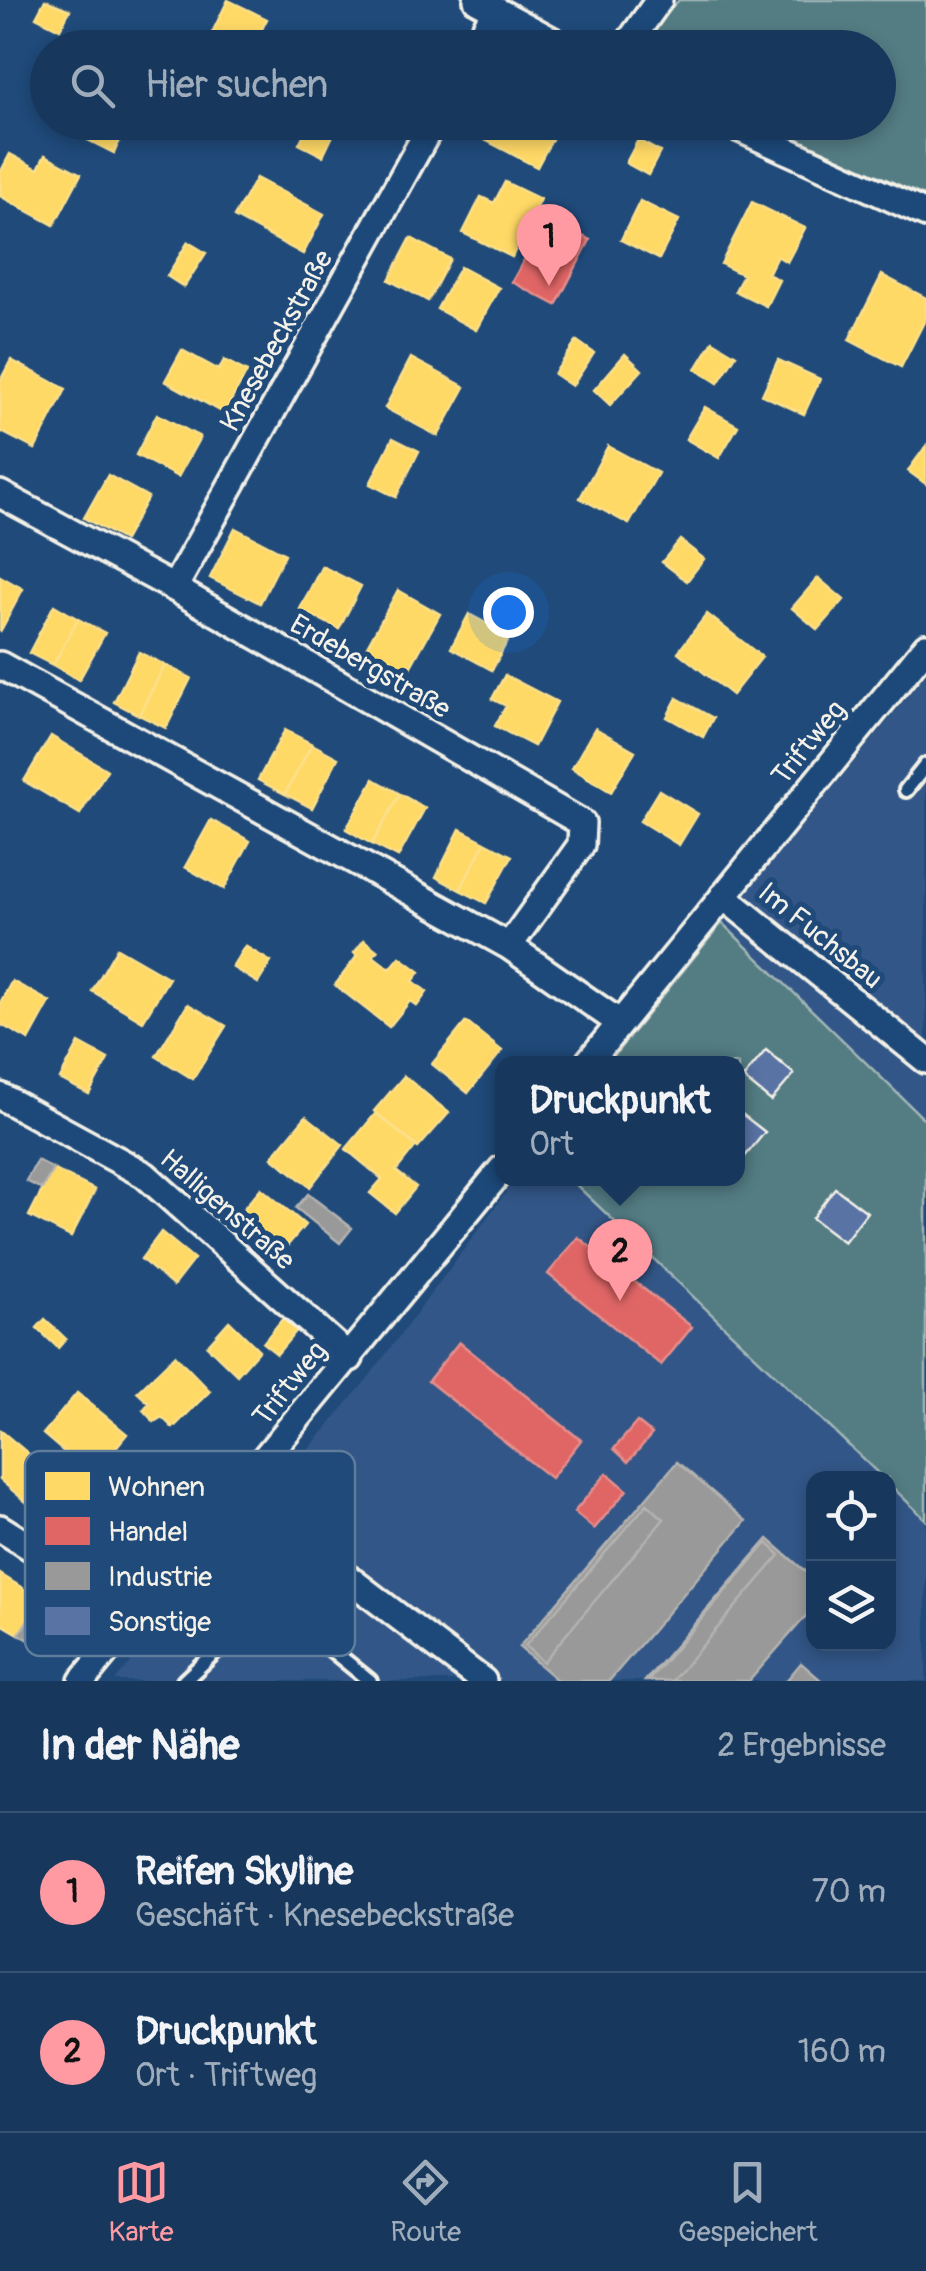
<!DOCTYPE html>
<html lang="de">
<meta charset="utf-8">
<style>
body{margin:0;font-family:Pangolin,sans-serif;background:#203f62;color:#f1f3f6}
.controls{position:absolute;right:30px;bottom:30px;display:grid;overflow:hidden;border-radius:20px;box-shadow:0 5px 15px #0003}
.controls button{width:90px;height:90px;display:grid;place-items:center;padding:0;border:0;border-bottom:2px solid #365272;background:#17385c;color:#f1f3f6;font:50px sans-serif}
.you{position:absolute;left:508px;top:612px;width:35px;height:35px;margin:-25px;border:8px solid #fff;border-radius:50%;background:#1a73e8;box-shadow:0 0 0 15px #1a73e833}
.badge{display:grid;place-items:center;width:65px;height:65px;border-radius:50%;background:#ff9aa2;color:#111;font-size:32px;font-weight:700}
.pin{position:absolute;translate:-50% -82px;filter:drop-shadow(0 2px 5px #0008)}
.pin::after{content:'';position:absolute;top:52px;width:35px;height:30px;background:inherit;clip-path:polygon(0 0,100% 0,50% 100%)}
.popup{position:absolute;left:495px;top:1056px;width:250px;height:130px;box-sizing:border-box;display:grid;place-content:center;border-radius:20px;background:#17385c;filter:drop-shadow(0 2px 8px #0005);font-size:32px;white-space:nowrap;color:#9eacbb}
.popup b{font-size:38px;color:#f1f3f6}
.popup::after{content:'';position:absolute;left:50%;top:100%;margin-left:-20px;border:20px solid transparent;border-top-color:#17385c}
.list{margin:0;padding:0;list-style:none}
h2{display:flex;justify-content:space-between;align-items:center;height:130px;margin:0;padding:0 40px;font-size:42px}
h2 small{font-size:32px;font-weight:400;color:#9eacbb}
.list li{display:grid;grid-template-columns:65px 1fr auto;gap:30px;align-items:center;box-sizing:border-box;height:160px;padding:0 40px;border-top:2px solid #365272}
.list b{display:block;font-size:38px;white-space:nowrap}
.list p{margin:0;font-size:32px;white-space:nowrap;color:#9eacbb}
.list em{font-size:32px;font-style:normal;color:#9eacbb}
.icon{flex:none;width:55px;height:55px;fill:none;stroke:currentColor;stroke-width:2;stroke-linecap:round;stroke-linejoin:round}
.map{position:relative;flex:none;width:926px;height:1681px;overflow:hidden}
.search{position:absolute;background:#17385c;box-shadow:0 5px 15px #0003;left:30px;right:30px;top:30px;height:110px;display:flex;align-items:center;gap:25px;box-sizing:border-box;padding:0 35px;border-radius:55px;color:#9eacbb;font-size:38px}
.sheet{height:450px;background:#17385c}
nav{display:flex;justify-content:space-around;align-items:center;box-sizing:border-box;height:140px;border-top:2px solid #365272;background:#17385c;font-size:28px;color:#9eacbb}
nav a{display:grid;justify-items:center;gap:5px}
nav .on{color:#ff9aa2}
.map>svg:first-child{display:block}
.built{fill:#305687}
.green{fill:#527c83;stroke:#a3b6b6;stroke-width:2.5}
.homes{fill:#ffd966;stroke:#fce08d;stroke-width:2.5}
.shops{fill:#e06666;stroke:#e6908d;stroke-width:2.5}
.industry{fill:#999;stroke:#b4b3b1;stroke-width:2.5}
.building{fill:#5873a4;stroke:#f4f1e8;stroke-width:2.5}
.lines{fill:none;stroke-linecap:round;stroke-linejoin:round}
.lane-casing{stroke:#f4f1e8;stroke-width:20}
.street-casing{stroke:#f4f1e8;stroke-width:32}
.lane{stroke:#1f4a7a;stroke-width:12}
.street{stroke:#1f4a7a;stroke-width:25}
.labels{text-anchor:middle;dominant-baseline:central;stroke-width:10;stroke-linejoin:round;paint-order:stroke}
.street-label{font-size:28px;fill:#f4f1e8;stroke:#1f4a7a}
.key{fill:#1f4a7a;stroke:#5f7c9b;stroke-width:2.5}
.key-label{font-size:28px;fill:#f4f1e8}
</style>
<div class="map">
<svg width="926" height="1681" viewBox="0 0 926 1681">
<rect width="100%" height="100%" fill="#1f4a7a"/>
<filter id="ink" filterUnits="userSpaceOnUse"><feTurbulence type="fractalNoise" baseFrequency=".01" numOctaves="2"/><feDisplacementMap in="SourceGraphic" scale="20" xChannelSelector="R" yChannelSelector="G"/><feConvolveMatrix kernelMatrix="1 2 1 2 8 2 1 2 1" color-interpolation-filters="sRGB"/></filter>
<g filter="url(#ink)">
<path class="built" d="M926,674V1121L722,923Z
M516,1179H570L883,1478H814V1644H888L889,1484L926,1520V1681H115L368,1378Z"/>
<path class="green" d="M679,0H926V197L761,123L878,122V48H643L661,19Z
M722,923L926,1121V1520L889,1484L888,1478H883L570,1179L738,1178V1064L608,1063Z"/>
<path class="homes" d="M45,0L70,10L60,29L36,17Z
M228,0L267,19L261,31L274,37L270,48H237L211,35Z
M95,122H128L114,153L86,139Z
M310,122H323L336,129L323,156L299,144Z
M492,122H561L537,167L483,139Z
M638,140L660,152L648,175L626,163Z
M10,154L38,169L45,155L81,174L54,225L0,196V173Z
M256,178L324,214L303,254L234,217Z
M505,182L540,199L512,257L463,233L481,197L494,203Z
M640,201L679,220L659,259L621,240Z
M752,202L805,228L787,262L777,256L768,274L779,280L766,306L735,291L743,275L721,264Z
M411,238L450,259L428,301L389,280Z
M188,242L206,253L184,287L167,276Z
M460,267L499,288L476,330L437,309Z
M882,275L926,298V318L901,367L849,340Z
M577,341L594,353L572,386L554,374Z
M713,341L736,355L718,383L696,369Z
M182,350L219,370L224,360L247,372L224,413L165,381Z
M625,354L642,370L610,405L594,390Z
M411,358L465,387L438,436L385,408Z
M11,360L66,389L35,449L0,431V381Z
M778,360L820,379L804,414L762,395Z
M705,407L738,426L719,458L686,439Z
M157,414L200,437L178,477L136,455Z
M393,438L419,451L396,497L370,484Z
M608,446L658,473L629,524L580,498Z
M926,446V484L908,471Z
M108,475L148,497L124,540L84,518Z
M235,528L285,554L260,603L210,578Z
M680,540L704,559L687,581L662,562Z
M322,566L361,586L339,629L300,609Z
M0,576L23,589L0,632Z
M818,578L844,600L818,630L792,608Z
M398,590L440,614L407,673L365,650Z
M54,605L78,619L53,665L29,653Z
M469,614L510,636L492,670L451,648Z
M707,614L762,657L732,695L678,652Z
M78,619L105,633L79,680L53,665Z
M139,652L165,665L139,715L114,702Z
M165,665L191,678L166,728L139,715Z
M505,675L557,702L534,746L495,726L506,706L492,699Z
M677,698L713,718L703,737L667,717Z
M595,728L635,751L611,792L572,768Z
M285,730L312,744L285,794L258,780Z
M51,736L107,770L80,814L24,781Z
M312,744L338,758L312,808L285,794Z
M374,779L400,794L372,844L346,829Z
M659,790L698,814L679,845L640,821Z
M400,794L425,808L398,857L372,844Z
M211,820L250,841L224,889L185,867Z
M460,829L485,842L460,890L436,877Z
M485,842L512,856L486,903L460,890Z
M364,940L378,951L373,956L390,969L400,957L420,972L413,981L427,992L417,1006L410,1001L389,1027L335,985L357,956L354,953Z
M245,946L271,962L258,983L232,967Z
M117,948L169,978L143,1021L92,991Z
M12,981L50,1002L29,1040L0,1024V1003Z
M188,1004L226,1026L193,1079L156,1056Z
M466,1022L502,1051L468,1093L432,1064Z
M79,1043L108,1059L89,1094L60,1079Z
M404,1076L449,1113L418,1148L374,1111Z
M376,1113L416,1146L396,1171L416,1187L395,1213L370,1193L382,1179L346,1149Z
M306,1116L343,1145L310,1187L272,1157Z
M53,1169L95,1190L71,1237L29,1216Z
M261,1188L305,1225L276,1259L232,1222Z
M161,1232L194,1259L173,1286L141,1259Z
M284,1317L298,1329L277,1354L263,1343Z
M45,1319L66,1339L58,1348L37,1328Z
M229,1321L259,1350L237,1375L207,1346Z
M175,1355L210,1391L173,1428L162,1417L154,1422L143,1410L149,1403L137,1392Z
M77,1393L127,1434L99,1468L84,1456L78,1464L43,1434Z
M0,1430L56,1477L31,1506L0,1480Z
M76,1488L86,1497L70,1515L60,1507Z
M0,1574L40,1599L19,1634L0,1623Z"/>
<path class="shops" d="M557,222L590,240L556,305L512,282L525,258L547,270L561,243L549,237Z
M578,1237L692,1327L661,1365L548,1274Z
M459,1342L581,1440L551,1478L428,1381Z
M637,1422L652,1434L628,1462L614,1449Z
M607,1473L627,1490L594,1529L574,1512Z"/>
<path class="industry" d="M37,1160L53,1169L42,1189L26,1181Z
M308,1194L352,1228L340,1243L296,1208Z
M677,1462L746,1521L609,1681H558L519,1647Z
M647,1504L664,1519L543,1662L525,1646Z
M768,1539L814,1579V1607L749,1681H645Z
M767,1543L780,1555L672,1681H648Z
M38,1604L57,1615L38,1645L19,1634Z
M801,1663L822,1681H786Z"/>
<path class="building" d="M766,1050L794,1074L771,1101L743,1078Z
M738,1111L765,1132L743,1159L738,1154Z
M835,1188L867,1212L844,1242L812,1218Z"/>
<g class="lines">
<g class="lane-casing">
<path id="lane" d="M906,790L926,765
M184,1681L218,1649L307,1635L323,1643L370,1681"/>
</g>
<g class="street-casing">
<path id="street" d="M477,0L566,48
M475,48L495,10
M625,48L659,0
M725,122L926,214
M0,494L174,588L582,823L581,845L509,946
M174,588L433,122
M0,665L509,946L620,1023
M723,896L926,1060
M587,1064L926,647
M0,1096L145,1175L350,1358
M238,1494L483,1681
M0,1528L137,1614
M82,1681L502,1169"/>
</g>
<use href="#lane" class="lane"/>
<use href="#street" class="street"/>
</g>
</g>
<g class="labels">
<g class="street-label">
<text transform="translate(277 341) rotate(-61)">Knesebeckstraße</text>
<text transform="translate(370 667) rotate(30)">Erdebergstraße</text>
<text transform="translate(809 743) rotate(-51)">Triftweg</text>
<text transform="translate(820 936) rotate(39)">Im Fuchsbau</text>
<text transform="translate(227 1210) rotate(41)">Halligenstraße</text>
<text transform="translate(290 1384) rotate(-51)">Triftweg</text>
</g>
</g>
<rect x="25" y="1451" width="330" height="205" rx="15" class="key"/>
<rect x="45" y="1472" width="45" height="28" fill="#ffd966"/>
<rect x="45" y="1517" width="45" height="28" fill="#e06666"/>
<rect x="45" y="1562" width="45" height="28" fill="#999"/>
<rect x="45" y="1607" width="45" height="28" fill="#5873a4"/>
<g class="key-label">
<text x="108" y="1496">Wohnen</text>
<text x="108" y="1541">Handel</text>
<text x="108" y="1586">Industrie</text>
<text x="108" y="1631">Sonstige</text>
</g>
</svg>
<div class="controls">
<button><svg class="icon" aria-label="locate" viewBox="0 0 24 24"><circle cx="12" cy="12" r="6"/><path d="M12 2v4M12 18v4M2 12h4M18 12h4"/></svg></button>
<button><svg class="icon" aria-label="layers" viewBox="0 0 24 24"><path d="M12 4l9 5-9 5-9-5zM3 14l9 5 9-5"/></svg></button>
</div>
<div class="you"></div>
<div class="pin badge" style="left:549px;top:286px">1</div>
<div class="pin badge" style="left:620px;top:1301px">2</div>
<div class="popup"><b>Druckpunkt</b>Ort</div>
<div class="search"><svg class="icon" aria-label="search" viewBox="0 0 24 24"><circle cx="10" cy="10" r="6"/><path d="M15 15l6 6"/></svg>Hier suchen</div>
</div>
<section class="sheet">
<h2>In der Nähe<small>2 Ergebnisse</small></h2>
<ul class="list">
<li><span class="badge">1</span><div><b>Reifen Skyline</b><p>Geschäft · Knesebeckstraße</p></div><em>70 m</em></li>
<li><span class="badge">2</span><div><b>Druckpunkt</b><p>Ort · Triftweg</p></div><em>160 m</em></li>
</ul>
</section>
<nav>
<a class="on"><svg class="icon" aria-label="map" viewBox="0 0 24 24"><path d="M3 6l6-2 6 2 6-2v14l-6 2-6-2-6 2zM9 4v14M15 6v14"/></svg>Karte</a>
<a><svg class="icon" aria-label="directions" viewBox="0 0 24 24"><path d="M12 3l9 9-9 9-9-9zM9 14v-3h6M13 9l2 2-2 2"/></svg>Route</a>
<a><svg class="icon" aria-label="saved" viewBox="0 0 24 24"><path d="M7 4h10v16l-5-4-5 4z"/></svg>Gespeichert</a>
</nav>
